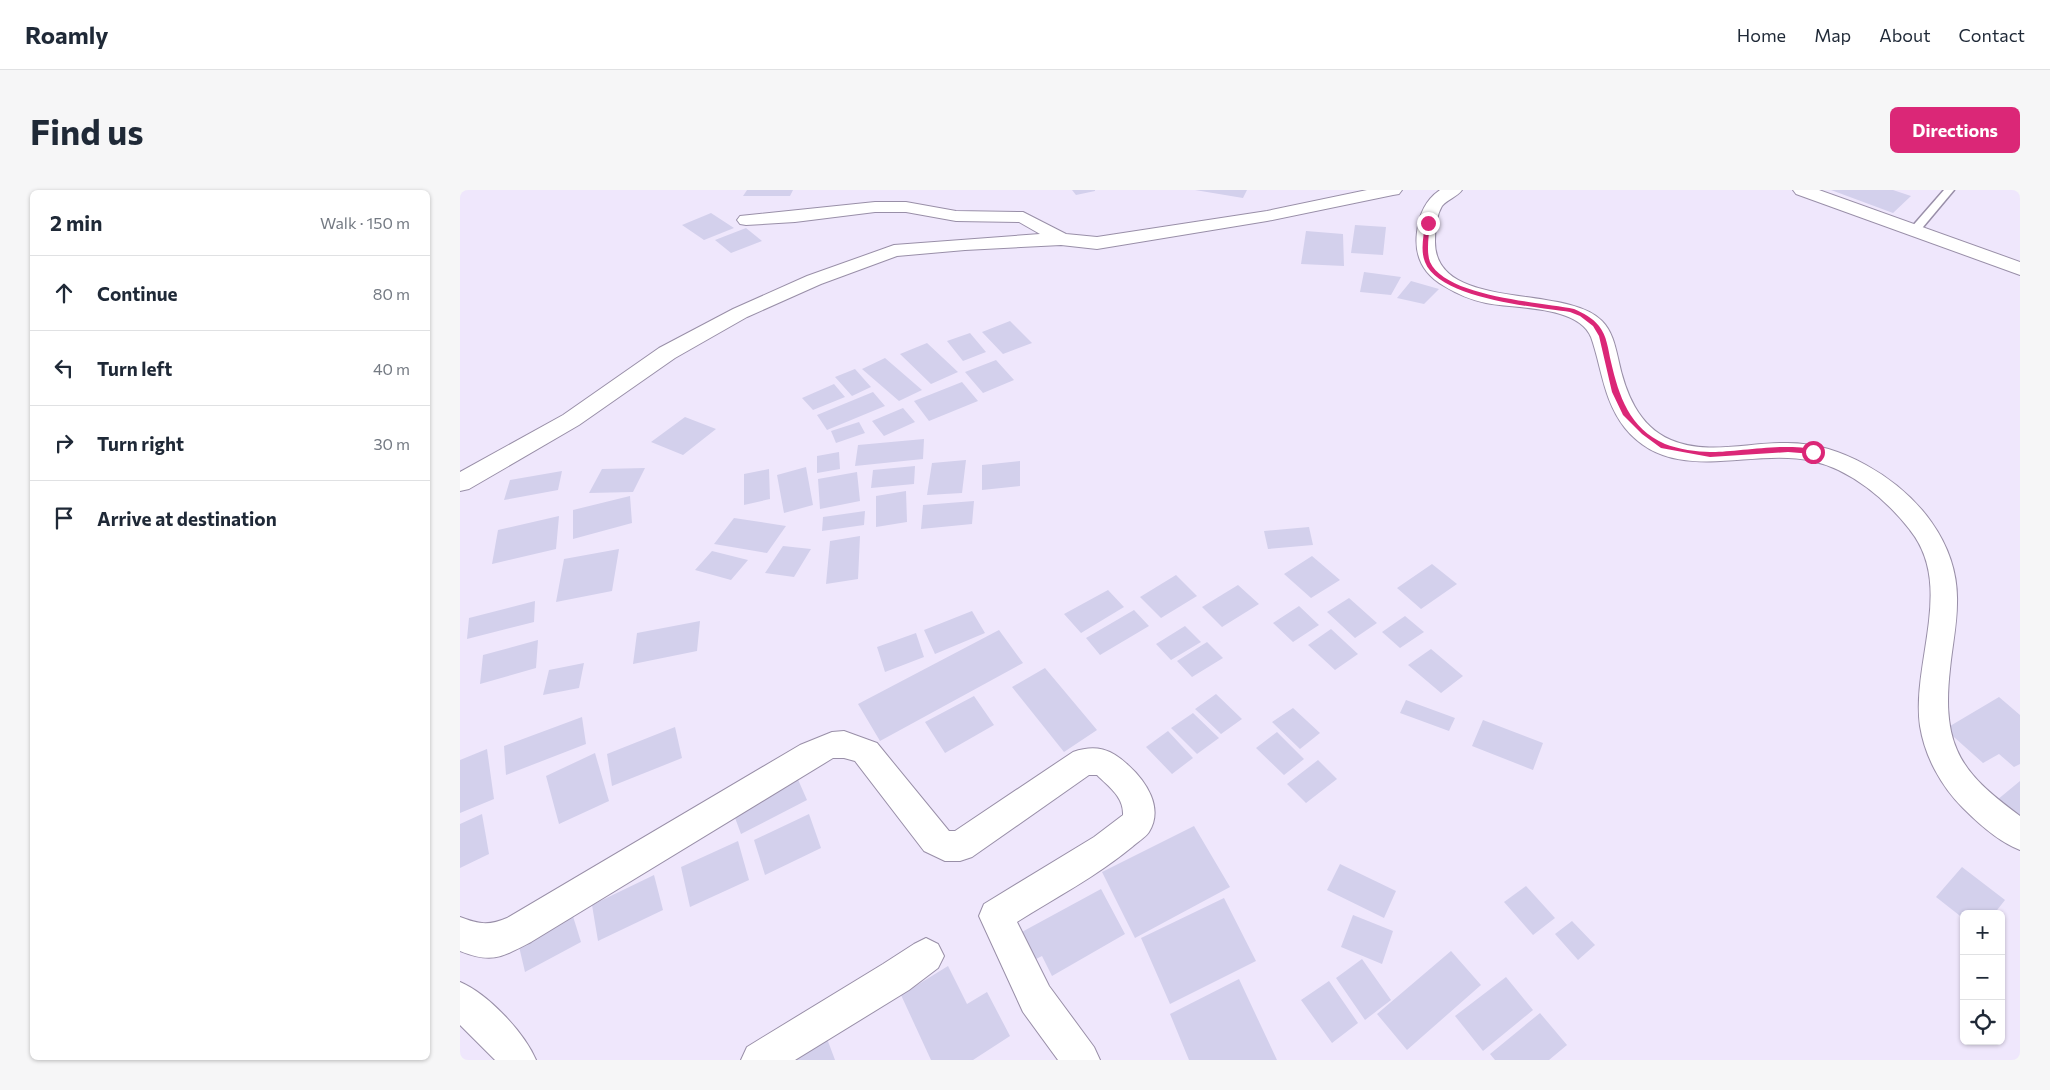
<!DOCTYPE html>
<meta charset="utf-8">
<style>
body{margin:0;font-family:Commissioner,sans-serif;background:#f6f6f7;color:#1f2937}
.controls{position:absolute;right:15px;bottom:15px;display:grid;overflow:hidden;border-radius:8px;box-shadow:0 1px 4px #0004}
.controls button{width:45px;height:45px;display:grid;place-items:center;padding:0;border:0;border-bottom:1px solid #e0e1e3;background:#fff;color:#1f2937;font:25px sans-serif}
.stop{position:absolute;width:15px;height:15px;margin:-11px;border:4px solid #db2777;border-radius:50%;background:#fff}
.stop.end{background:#db2777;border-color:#fff;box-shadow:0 1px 5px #0008}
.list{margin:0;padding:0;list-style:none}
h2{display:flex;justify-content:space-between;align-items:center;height:65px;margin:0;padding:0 20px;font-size:21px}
h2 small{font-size:16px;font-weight:400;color:#747a83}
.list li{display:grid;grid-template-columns:32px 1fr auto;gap:15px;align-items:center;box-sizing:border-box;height:75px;padding:0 20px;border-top:1px solid #e0e1e3}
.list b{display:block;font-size:19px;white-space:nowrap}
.list em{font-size:16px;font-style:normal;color:#747a83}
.icon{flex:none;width:28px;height:28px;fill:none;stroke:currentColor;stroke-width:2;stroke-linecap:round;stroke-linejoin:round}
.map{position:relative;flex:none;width:1560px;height:870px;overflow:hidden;border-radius:8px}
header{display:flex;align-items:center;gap:30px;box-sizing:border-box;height:70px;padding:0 25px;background:#fff;border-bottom:1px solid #e0e1e3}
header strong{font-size:24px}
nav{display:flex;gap:28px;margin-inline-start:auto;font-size:18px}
.intro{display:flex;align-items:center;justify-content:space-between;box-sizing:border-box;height:120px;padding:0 30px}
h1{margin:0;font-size:35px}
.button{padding:12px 22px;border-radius:8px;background:#db2777;color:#fff;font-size:18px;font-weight:700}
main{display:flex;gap:30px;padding:0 30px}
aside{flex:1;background:#fff;border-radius:8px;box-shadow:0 1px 4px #0004}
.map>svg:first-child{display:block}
.building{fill:#d3d0ec}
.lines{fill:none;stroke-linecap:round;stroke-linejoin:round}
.lane-casing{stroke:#998fa8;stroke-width:3}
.street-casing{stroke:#998fa8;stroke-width:2}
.secondary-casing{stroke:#998fa8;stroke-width:2}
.lane{fill:#fff;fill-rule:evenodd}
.street{fill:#fff;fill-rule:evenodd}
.secondary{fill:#fff;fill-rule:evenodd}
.route{fill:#db2777}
</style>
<header>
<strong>Roamly</strong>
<nav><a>Home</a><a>Map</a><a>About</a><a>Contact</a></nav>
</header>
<div class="intro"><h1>Find us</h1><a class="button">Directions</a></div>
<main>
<aside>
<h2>2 min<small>Walk · 150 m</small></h2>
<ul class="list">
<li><svg class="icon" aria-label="ahead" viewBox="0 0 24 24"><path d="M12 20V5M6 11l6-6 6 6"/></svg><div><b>Continue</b></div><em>80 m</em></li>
<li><svg class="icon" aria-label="left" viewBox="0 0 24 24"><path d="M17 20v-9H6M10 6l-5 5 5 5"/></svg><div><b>Turn left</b></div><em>40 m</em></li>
<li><svg class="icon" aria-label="right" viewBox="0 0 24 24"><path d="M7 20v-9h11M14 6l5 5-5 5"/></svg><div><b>Turn right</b></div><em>30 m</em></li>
<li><svg class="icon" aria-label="arrive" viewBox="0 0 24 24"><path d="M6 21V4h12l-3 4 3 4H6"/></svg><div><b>Arrive at destination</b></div></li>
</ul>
</aside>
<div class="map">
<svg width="1560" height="870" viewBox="0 0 1560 870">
<rect width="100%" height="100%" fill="#efe7fc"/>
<path class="building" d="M287,0H333L330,6H283Z
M612,0H635V1L616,5Z
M735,0H787L783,8Z
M1371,0H1433L1451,6L1433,23Z
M251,23L274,38L244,50L222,35Z
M895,35L926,37L923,65L891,63Z
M286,38L302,51L271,63L255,50Z
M846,41L883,44L884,76L841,74Z
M904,82L941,87L931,105L900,102Z
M951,91L979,99L964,114L937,108Z
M550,131L572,153L543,164L522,142Z
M510,143L526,162L503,171L487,151Z
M467,153L498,182L471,194L440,164Z
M425,168L462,200L439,211L402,179Z
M536,170L554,190L523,203L505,182Z
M395,179L411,197L392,206L375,187Z
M502,192L518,211L469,231L454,211Z
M374,194L385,207L353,220L342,208Z
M413,202L425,216L367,240L357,225Z
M443,218L455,232L424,246L412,231Z
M225,227L256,239L223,265L191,252Z
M399,232L405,243L376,253L371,241Z
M464,249L463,269L395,276L398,255Z
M379,262L380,279L357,283V266Z
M506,270L502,303L467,305L472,273Z
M560,271V296L522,300V275Z
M455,276L454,294L411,298L413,280Z
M346,277L353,315L324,323L317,285Z
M185,278L173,302L129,303L142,279Z
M309,279L310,309L284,315V284Z
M102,281L98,300L44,310L50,290Z
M397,282L400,311L360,319L358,289Z
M446,301L447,332L416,337V306Z
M170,306L172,333L113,349V320Z
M514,311L512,334L461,339L463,315Z
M405,321L404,335L362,341L363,327Z
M99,326L96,359L32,374L38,340Z
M274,328L326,336L307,363L254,354Z
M849,337L853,355L808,359L804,341Z
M400,346L398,389L366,394L370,351Z
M323,356L351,359L334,387L305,383Z
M159,359L152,401L96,412L104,369Z
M252,361L288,370L271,390L235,380Z
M852,366L880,390L851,408L824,384Z
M972,374L997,394L961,419L937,398Z
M716,385L737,406L701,428L680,407Z
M778,395L799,414L762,437L742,417Z
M648,400L664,417L621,443L604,424Z
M889,408L917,433L895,448L867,422Z
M75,411L74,432L7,449L9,428Z
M839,416L859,435L833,452L813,433Z
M674,420L689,436L640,465L626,448Z
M512,421L525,443L475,464L464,440Z
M945,426L964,442L940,458L922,442Z
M240,431L237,461L173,474L177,443Z
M725,436L741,452L711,470L696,454Z
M871,439L898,464L875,480L848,455Z
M539,440L563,473L420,551L398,514Z
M456,443L464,467L425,482L417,457Z
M78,450L76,478L20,494L23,465Z
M747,452L763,468L732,487L717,471Z
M971,459L1003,486L981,503L948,475Z
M124,473L119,498L83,505L89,480Z
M585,478L637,540L604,562L552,497Z
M756,504L782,529L761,544L735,519Z
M514,506L534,535L485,563L465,532Z
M1539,507L1560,525V574L1554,577L1539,564L1523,573L1485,539Z
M946,510L995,528L989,541L940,523Z
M833,518L860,543L840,559L812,532Z
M733,523L759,548L737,564L711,538Z
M122,527L126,554L46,585L44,556Z
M1023,530L1083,553L1073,580L1012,556Z
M215,537L222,568L152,596L147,564Z
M708,541L733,568L712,584L686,557Z
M817,542L844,569L824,585L796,558Z
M27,559L34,609L0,623V570Z
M135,563L149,611L99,634L86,586Z
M858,570L877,589L846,613L827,594Z
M336,585L347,610L281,644L271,617Z
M1560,591V638L1531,615Z
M22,624L29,664L0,678V634Z
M349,624L361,658L305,685L294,650Z
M734,636L770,697L675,748L642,682Z
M278,651L289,690L230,717L221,677Z
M880,674L936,701L924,728L867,700Z
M1502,677L1545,710L1534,724H1504V729L1476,707Z
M194,685L203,720L138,751L132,715Z
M1066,696L1095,728L1073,745L1044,712Z
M641,699L665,744L592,786L582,766L572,771L560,743Z
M764,708L796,771L710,814L681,748Z
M111,720L121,752L65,782L57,748Z
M893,725L933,741L922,774L881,757Z
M1112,731L1135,755L1118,770L1095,744Z
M991,761L1021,795L947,860L917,824Z
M902,769L931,810L905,830L876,788Z
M488,776L507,814L527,802L550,846L513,870H471L441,805Z
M1046,787L1073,820L1023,861L995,826Z
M779,789L817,870H729L710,824Z
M869,791L898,833L872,853L841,810Z
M1080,823L1107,855L1089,870H1035L1030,864Z
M366,846L375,870H323Z"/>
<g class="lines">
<g class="lane-casing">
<path id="lane" d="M1484,0H1494L1458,43H1450V39Z"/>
</g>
<g class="street-casing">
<path id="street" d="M907,0H942L939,4L933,5L807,31L637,59L601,55L505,60L437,66L361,94L287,127L215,168L119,235L9,299L0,301V282L103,225L199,158L273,119L347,86L434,55L580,44L559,32L496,31L446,22H415L335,32L286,35L280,34L277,30L280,26L415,12H446L496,21L563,22L606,44L637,47L807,21Z
M980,0H1002C997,7 988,9 982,16C976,26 975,40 975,51C974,123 1106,93 1142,131C1152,141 1155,155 1158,168C1165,202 1178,236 1211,250C1246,265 1287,253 1323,253C1353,252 1381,261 1406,275C1457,303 1499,353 1497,413C1497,435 1492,457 1490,479C1487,506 1486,535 1497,560C1509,588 1536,608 1560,626V660C1539,652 1519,634 1503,618C1481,596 1465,567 1460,536C1451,473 1495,396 1450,340C1427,310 1390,279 1352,271C1291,257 1213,297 1165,238C1143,210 1142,178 1131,147C1118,115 1055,119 1026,113C1011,110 997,104 984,96C963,84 954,66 957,42C959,25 965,10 980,0Z
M384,541L417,553L489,641H495L613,562C636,554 651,559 668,575C686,591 704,618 689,642C685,648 677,652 672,657C637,686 595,708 557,732L589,796L634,857L640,870H598L563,822L519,726L524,714L634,647L663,625C664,607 649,597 637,585H629L512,667L500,671H485L464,661L395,571L384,568H373L71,752C42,767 32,774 0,761V727C18,734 29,736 47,728L340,555L372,542Z
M466,748L478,754L484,766L478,778L449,800L335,870H281L287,857L423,774L454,754Z
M0,792C28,804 64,842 76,870H35L0,835Z"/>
</g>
<g class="secondary-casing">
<path id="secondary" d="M1333,0H1359L1560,72V85L1336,4Z"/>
</g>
<use href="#lane" class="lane"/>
<use href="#street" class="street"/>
<use href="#secondary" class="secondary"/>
</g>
<path class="route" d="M968,32L970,33C969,45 966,61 970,72C986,107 1080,112 1114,119C1123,123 1133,128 1139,136C1147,146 1148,159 1151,172C1159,206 1169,238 1205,254C1217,259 1238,262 1250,262C1273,263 1340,250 1356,262L1353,264L1328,262L1250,267L1201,258L1182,244L1163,225L1152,202L1139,146L1133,136L1120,126L1110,122C1076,117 979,109 965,72C960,60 964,45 965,33Z"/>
</svg>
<div class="controls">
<button>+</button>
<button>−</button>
<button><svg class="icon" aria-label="locate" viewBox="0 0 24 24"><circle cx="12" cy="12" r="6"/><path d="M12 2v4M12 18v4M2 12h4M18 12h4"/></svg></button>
</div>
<div class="stop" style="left:1353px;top:262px"></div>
<div class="stop end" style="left:968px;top:33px"></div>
</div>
</main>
